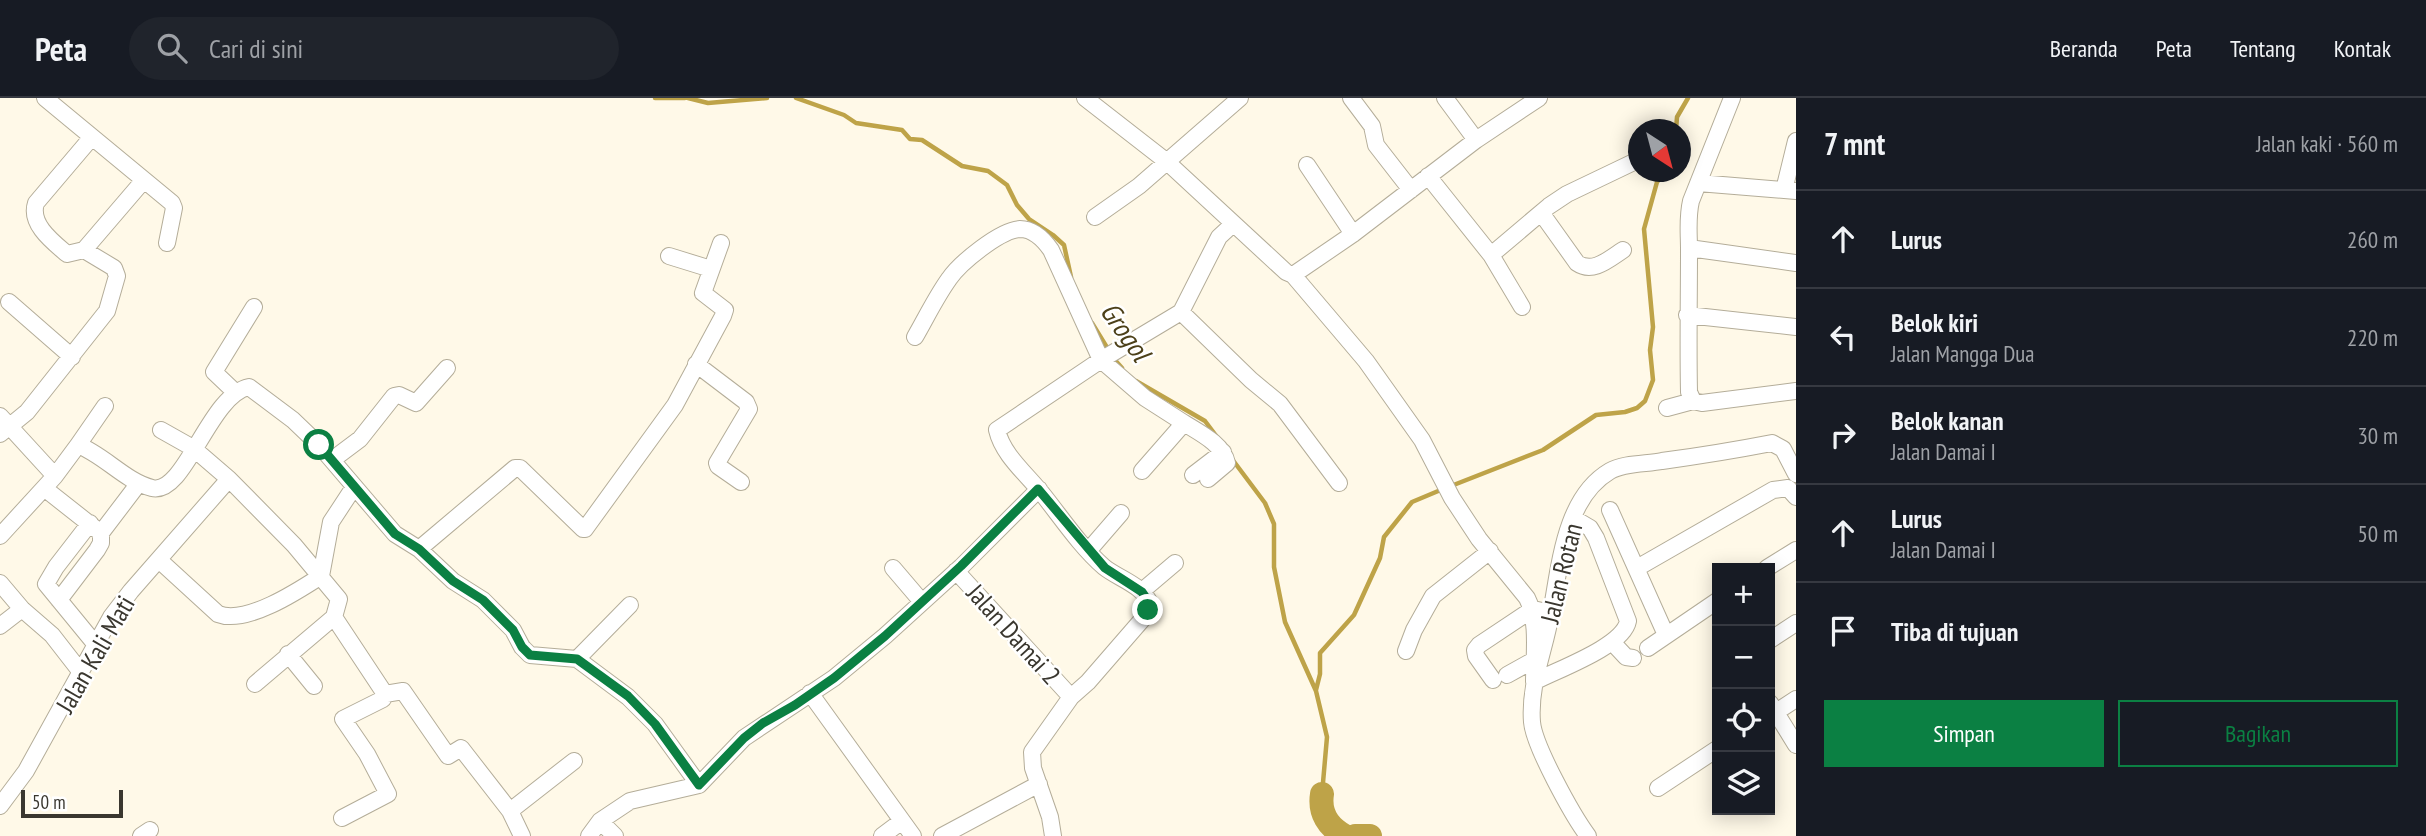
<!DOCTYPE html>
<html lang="id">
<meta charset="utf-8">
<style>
body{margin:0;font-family:"PT Sans Narrow",sans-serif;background:#20242c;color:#f1f3f6}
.controls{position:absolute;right:21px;bottom:21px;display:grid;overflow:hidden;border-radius:0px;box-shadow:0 4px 18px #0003}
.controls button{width:63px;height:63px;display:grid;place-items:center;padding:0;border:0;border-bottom:2px solid #363941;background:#171b24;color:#f1f3f6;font:35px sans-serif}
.compass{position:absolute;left:1628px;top:21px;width:63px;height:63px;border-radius:50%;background:#171b24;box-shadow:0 4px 18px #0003;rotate:144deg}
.scale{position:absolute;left:21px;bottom:18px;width:102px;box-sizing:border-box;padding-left:7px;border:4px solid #3a372f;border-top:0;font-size:19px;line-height:24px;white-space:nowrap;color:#3a372f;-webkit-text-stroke:5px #fff;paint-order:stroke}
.stop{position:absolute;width:21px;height:21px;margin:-16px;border:5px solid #0b8043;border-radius:50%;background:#fff}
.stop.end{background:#0b8043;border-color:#fff;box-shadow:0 2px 7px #0008}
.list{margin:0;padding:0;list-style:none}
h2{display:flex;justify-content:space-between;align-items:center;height:91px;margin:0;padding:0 28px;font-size:30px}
h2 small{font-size:23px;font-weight:400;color:#9ea1a6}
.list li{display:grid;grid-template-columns:46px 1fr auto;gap:21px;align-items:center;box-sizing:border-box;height:98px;padding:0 28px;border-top:2px solid #363941}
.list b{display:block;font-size:26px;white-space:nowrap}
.list p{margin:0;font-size:23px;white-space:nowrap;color:#9ea1a6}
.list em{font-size:23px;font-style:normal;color:#9ea1a6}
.actions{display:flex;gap:14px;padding:21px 28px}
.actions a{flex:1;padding:16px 0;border:2px solid #0b8043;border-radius:0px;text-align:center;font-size:24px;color:#0b8043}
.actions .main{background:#0b8043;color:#fff}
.icon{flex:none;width:38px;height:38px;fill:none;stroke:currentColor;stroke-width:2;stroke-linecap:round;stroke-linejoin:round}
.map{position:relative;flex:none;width:1796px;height:738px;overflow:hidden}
header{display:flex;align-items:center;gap:42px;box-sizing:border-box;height:98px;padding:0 35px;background:#171b24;border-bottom:2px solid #363941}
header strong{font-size:33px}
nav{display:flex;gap:38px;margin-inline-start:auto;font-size:24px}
.search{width:490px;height:63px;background:#20242c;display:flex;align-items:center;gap:18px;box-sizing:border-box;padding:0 24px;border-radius:38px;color:#9ea1a6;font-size:26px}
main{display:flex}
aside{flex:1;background:#171b24}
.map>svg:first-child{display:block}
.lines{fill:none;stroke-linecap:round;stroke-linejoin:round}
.stream{stroke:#bea348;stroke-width:4.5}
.river{stroke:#bea348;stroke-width:24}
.minor-casing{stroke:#b4ad99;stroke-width:18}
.minor{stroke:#fff;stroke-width:16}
.route{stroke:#0b8043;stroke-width:9}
.labels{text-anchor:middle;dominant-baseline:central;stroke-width:5;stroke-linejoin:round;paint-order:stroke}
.street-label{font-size:26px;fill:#3a372f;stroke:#fff}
.water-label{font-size:28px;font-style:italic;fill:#4c4019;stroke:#fff}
</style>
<header>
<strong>Peta</strong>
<div class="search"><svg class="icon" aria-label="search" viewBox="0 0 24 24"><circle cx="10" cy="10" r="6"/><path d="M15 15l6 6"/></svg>Cari di sini</div>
<nav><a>Beranda</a><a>Peta</a><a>Tentang</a><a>Kontak</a></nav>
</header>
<main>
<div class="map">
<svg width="1796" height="738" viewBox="0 0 1796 738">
<rect width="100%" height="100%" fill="#fff9e8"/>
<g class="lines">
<path class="stream" d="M655,0H685
M688,0L708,5L767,0
M796,0L844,17L856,25L902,32L910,41L922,42L962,68L988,73L1007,87L1017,107L1029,121L1053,137L1064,147L1071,179
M1676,32L1677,19L1688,0
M1092,225L1114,261L1122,270
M1136,283L1205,323L1217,339
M1232,361L1265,405L1274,426V469L1285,524L1316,593L1327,639L1322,696
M1451,388L1543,352L1596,317L1625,314L1637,310L1645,303L1653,282L1650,252L1653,229L1644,131L1657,84L1665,74
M1316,592L1320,576V555L1354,517L1380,460L1384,439L1412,404L1443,391"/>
<path class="river" d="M1322,696C1319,715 1328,729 1345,738
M1355,738H1370"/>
<g class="minor-casing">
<path id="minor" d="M45,0L172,105L174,110L167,145
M1085,0L1166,63L1286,174L1293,177L1353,136L1476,42L1539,0
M1351,0L1372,28L1376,47L1411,92
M1445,0L1476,42
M1732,0L1691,103C1687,120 1689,134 1689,152C1689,199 1688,247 1689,294L1693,303L1702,305L1796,293
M1307,67L1353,136
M1428,78L1491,157L1549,108L1567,96L1638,62
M1698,85L1796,93
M1784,92L1796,43
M1542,116L1577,165C1593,176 1609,161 1623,152
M1095,119L1139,88L1240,0
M1689,150L1796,165
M84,152L144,82
M1491,157L1522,209
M669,158L711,171
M1293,177L1366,263L1422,342L1452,400L1479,441L1527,500C1539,523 1534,558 1534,584C1556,572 1623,549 1628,523L1596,440L1590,430L1573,420
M9,204L72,259
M1181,214L1251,282L1280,306L1339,385
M1687,217L1796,229
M915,239C926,220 936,199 949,181C960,165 1000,132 1020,131C1034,131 1044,142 1051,152L1101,262L1145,300L1184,325L1142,373
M696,266L746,304L749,311L717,365L718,368L741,384
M235,294L214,274L254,209
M1667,310L1693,303
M0,318L55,378L0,438
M1184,325C1200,335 1223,346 1227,365L1208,381
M161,332L193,350L229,381L294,447L339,501L334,519L385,596
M0,336L27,314L107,213L117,178L114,170L84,152L67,156C53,144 29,126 36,105L92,39
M78,347L105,308
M332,362L360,341L394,298L399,297L416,305L447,270
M1193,377L1223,354
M55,378L78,347C104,357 125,383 152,390C185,398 209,297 249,289L293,322L319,347L395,436L419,451L453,483L483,502L513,532L522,549L530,557L577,561L628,599L655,626L699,687
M44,390L101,435V445L97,452L59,502
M1610,412L1666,537
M90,425L56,469L46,486L96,547
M101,435L139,385
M419,451L515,370H520L583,431H585L675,307L723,218L725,212L703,195L721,145
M1089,452L1121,415
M159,462L218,516C246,527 298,493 321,478L331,424L354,389
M893,470L922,504
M1637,470L1773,392L1788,390L1796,399
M1767,470L1796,452
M956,473L1071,599
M0,485L22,511L52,537L80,573
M1142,493L1175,465
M0,528L22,511
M1770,542L1796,525
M1612,544L1626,559L1633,560
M1648,550L1717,503
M1406,553L1414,532L1433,498L1490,453
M288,556L314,588
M577,561L630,507
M1507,577L1534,562
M1493,582L1476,558L1475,552L1479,547L1533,511L1542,513
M255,586L334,519
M810,595L913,738
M1770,605L1796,647
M1770,618L1796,601
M1658,690L1717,651
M0,708L26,673L111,519L131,493L229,381
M510,713L574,663
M342,720L388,696L367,656L343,621L383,601L385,596L403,593L448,658L461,650L510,713L522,738
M600,723L615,738
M141,738L150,732
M589,738L600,723L630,703L699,687L744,640L834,580L885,538L961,469L1039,391
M882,738L902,723
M942,738L1039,686
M1053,738L1050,719L1033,670L1032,654L1071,599L1088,584L1147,516L1150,506C1143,487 1119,481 1104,469C1081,449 1063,422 1044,398C1028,377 1003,358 997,332L1101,262L1181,214L1219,139L1233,126
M1588,738C1573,718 1534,648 1532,624C1529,586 1545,552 1551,515C1560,468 1564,400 1610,373C1624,365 1647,366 1662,363C1699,358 1736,352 1772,345L1783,351L1796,376"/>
</g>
<use href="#minor" class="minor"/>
</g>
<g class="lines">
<path class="route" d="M319,347L395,436L419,451L453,483L483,502L513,532L522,549L530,557L577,561L628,598L655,626L699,687L744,640L763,625L795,607L834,580L885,538L961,468L1038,391L1105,470L1142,494L1150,506L1148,512"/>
</g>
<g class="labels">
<g class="street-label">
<text transform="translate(1561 475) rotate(-76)">Jalan Rotan</text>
<text transform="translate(1014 536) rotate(48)">Jalan Damai 2</text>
<text transform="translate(95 556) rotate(-60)">Jalan Kali Mati</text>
</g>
<g class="water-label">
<text transform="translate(1126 233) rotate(55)">Grogol</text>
</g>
</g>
</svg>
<div class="controls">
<button>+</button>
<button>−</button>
<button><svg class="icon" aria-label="locate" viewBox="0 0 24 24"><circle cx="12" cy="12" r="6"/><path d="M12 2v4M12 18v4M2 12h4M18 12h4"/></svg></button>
<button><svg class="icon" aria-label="layers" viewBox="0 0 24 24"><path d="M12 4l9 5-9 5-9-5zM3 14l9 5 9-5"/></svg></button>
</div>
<svg class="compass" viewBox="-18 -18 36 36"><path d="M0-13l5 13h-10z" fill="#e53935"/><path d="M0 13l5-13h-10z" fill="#9ea1a6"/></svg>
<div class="scale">50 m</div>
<div class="stop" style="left:319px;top:347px"></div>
<div class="stop end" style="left:1148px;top:512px"></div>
</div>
<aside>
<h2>7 mnt<small>Jalan kaki · 560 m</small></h2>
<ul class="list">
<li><svg class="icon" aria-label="ahead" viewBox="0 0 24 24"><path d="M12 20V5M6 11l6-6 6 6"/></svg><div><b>Lurus</b></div><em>260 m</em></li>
<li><svg class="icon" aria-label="left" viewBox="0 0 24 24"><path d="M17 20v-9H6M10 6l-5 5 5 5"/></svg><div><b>Belok kiri</b><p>Jalan Mangga Dua</p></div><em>220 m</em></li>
<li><svg class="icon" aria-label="right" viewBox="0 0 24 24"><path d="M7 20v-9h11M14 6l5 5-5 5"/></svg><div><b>Belok kanan</b><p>Jalan Damai I</p></div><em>30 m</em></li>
<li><svg class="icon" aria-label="ahead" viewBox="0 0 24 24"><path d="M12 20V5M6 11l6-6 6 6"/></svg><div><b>Lurus</b><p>Jalan Damai I</p></div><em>50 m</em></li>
<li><svg class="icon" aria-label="arrive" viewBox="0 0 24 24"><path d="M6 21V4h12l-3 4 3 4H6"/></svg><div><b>Tiba di tujuan</b></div></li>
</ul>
<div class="actions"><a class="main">Simpan</a><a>Bagikan</a></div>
</aside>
</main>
